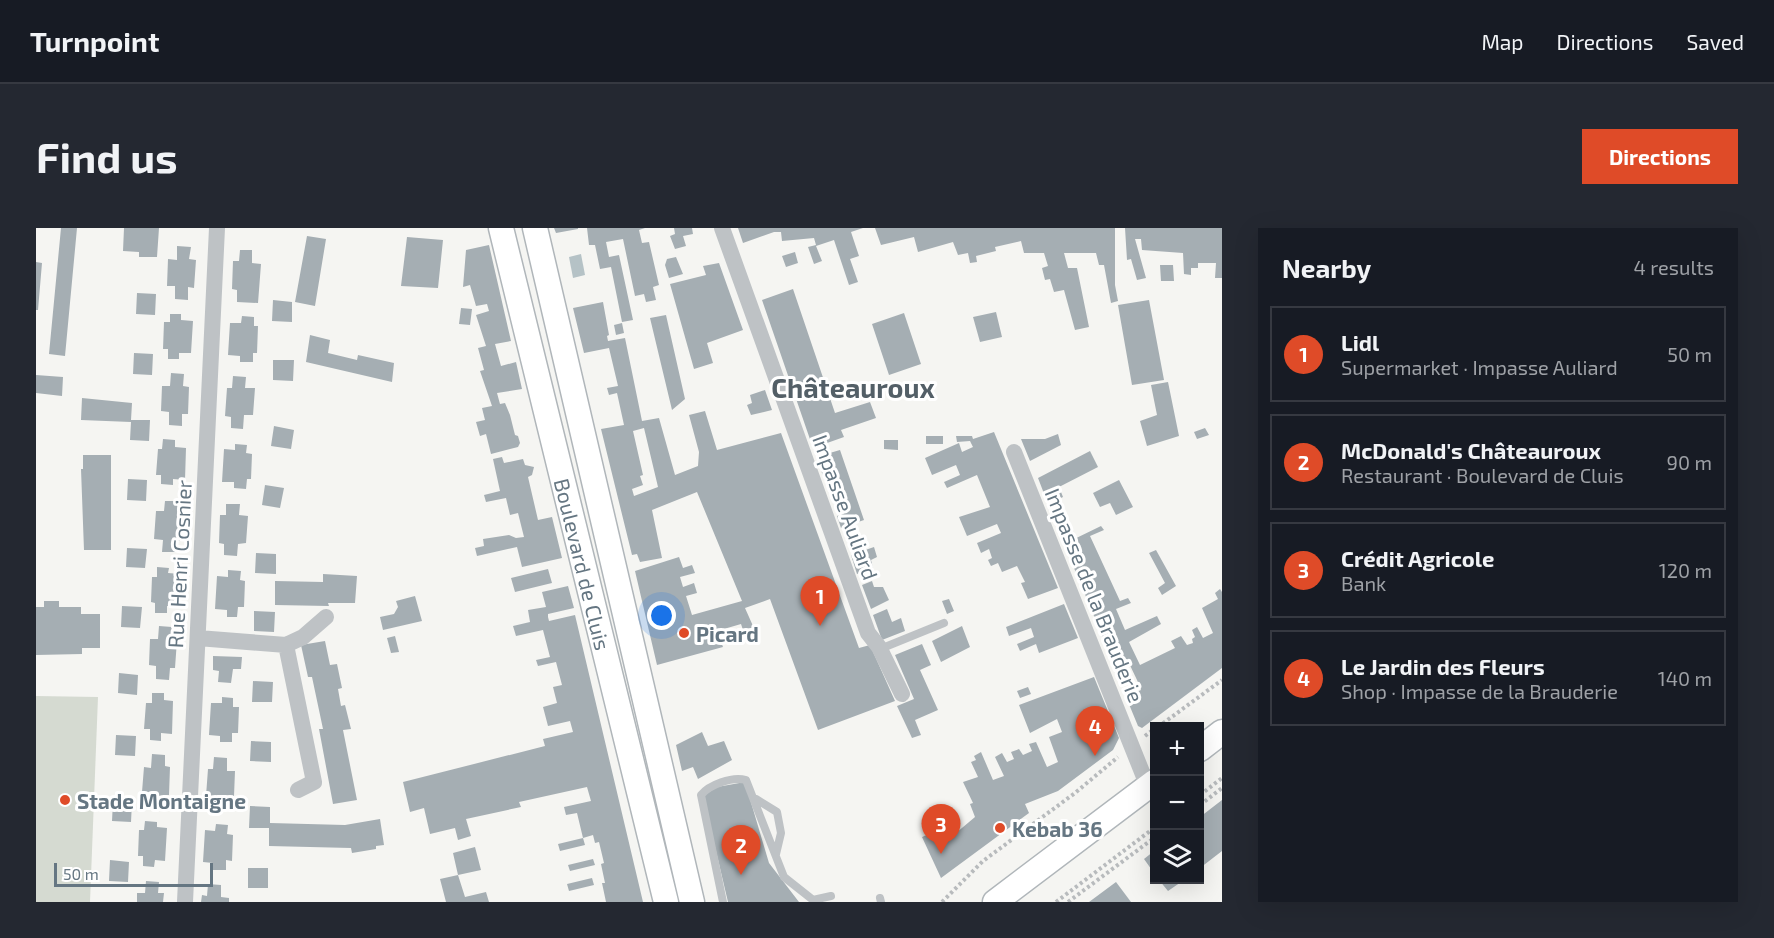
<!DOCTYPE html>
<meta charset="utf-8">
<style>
body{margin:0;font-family:"Exo 2",sans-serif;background:#242831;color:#f1f3f6}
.controls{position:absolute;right:18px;bottom:18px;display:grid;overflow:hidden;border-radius:0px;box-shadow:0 6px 24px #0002}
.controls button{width:54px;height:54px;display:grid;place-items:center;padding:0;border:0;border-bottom:2px solid #363941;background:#171b24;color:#f1f3f6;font:30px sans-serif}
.scale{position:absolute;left:18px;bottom:15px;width:159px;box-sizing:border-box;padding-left:6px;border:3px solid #657682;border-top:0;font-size:16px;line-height:21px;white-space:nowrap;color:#657682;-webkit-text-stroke:4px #fff;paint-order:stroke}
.you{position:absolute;left:626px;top:388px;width:21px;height:21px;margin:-15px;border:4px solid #fff;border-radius:50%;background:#1a73e8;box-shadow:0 0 0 9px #1a73e833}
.badge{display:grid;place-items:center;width:39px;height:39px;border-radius:50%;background:#df4b28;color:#fff;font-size:20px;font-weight:700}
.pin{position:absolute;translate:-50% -50px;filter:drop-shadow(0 2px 3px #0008)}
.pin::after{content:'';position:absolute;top:32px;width:21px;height:18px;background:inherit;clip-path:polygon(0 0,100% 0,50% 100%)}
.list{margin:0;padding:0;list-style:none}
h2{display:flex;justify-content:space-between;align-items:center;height:78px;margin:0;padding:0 24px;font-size:26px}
h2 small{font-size:20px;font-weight:400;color:#9ea1a6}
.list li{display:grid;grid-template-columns:39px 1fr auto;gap:18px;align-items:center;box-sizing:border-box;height:96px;margin:0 12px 12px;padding:0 12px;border:2px solid #363941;border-radius:0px}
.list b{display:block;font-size:22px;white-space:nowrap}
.list p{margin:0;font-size:20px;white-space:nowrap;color:#9ea1a6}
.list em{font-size:20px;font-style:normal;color:#9ea1a6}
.icon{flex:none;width:33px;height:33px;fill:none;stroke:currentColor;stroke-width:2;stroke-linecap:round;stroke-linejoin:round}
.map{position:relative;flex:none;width:1186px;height:674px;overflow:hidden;border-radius:0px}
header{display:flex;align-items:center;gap:36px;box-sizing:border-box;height:84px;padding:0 30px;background:#171b24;border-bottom:2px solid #363941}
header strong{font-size:28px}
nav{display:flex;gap:33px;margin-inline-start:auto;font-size:21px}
.intro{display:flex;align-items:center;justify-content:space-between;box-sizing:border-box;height:144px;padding:0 36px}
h1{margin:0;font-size:42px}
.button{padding:15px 27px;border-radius:0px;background:#df4b28;color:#fff;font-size:21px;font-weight:700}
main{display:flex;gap:36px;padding:0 36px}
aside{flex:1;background:#171b24;border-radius:0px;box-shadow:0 6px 24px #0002}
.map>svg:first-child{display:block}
.green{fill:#d5dad1}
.water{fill:#b5c2c6}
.building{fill:#a5aeb3;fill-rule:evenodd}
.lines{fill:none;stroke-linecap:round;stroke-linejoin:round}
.secondary-casing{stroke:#b0b6ba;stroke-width:27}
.path{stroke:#b8bbbd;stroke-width:4;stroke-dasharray:3 3;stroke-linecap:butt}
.lane{stroke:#bec2c5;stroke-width:8}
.street{stroke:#bec2c5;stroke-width:16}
.secondary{stroke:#fff;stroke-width:24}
.poi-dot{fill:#df4b28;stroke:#fff;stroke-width:2}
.labels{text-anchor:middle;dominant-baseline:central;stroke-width:6;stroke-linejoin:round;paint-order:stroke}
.street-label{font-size:21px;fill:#657682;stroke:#fff}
.poi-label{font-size:21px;font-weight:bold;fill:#657682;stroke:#fff;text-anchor:start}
.district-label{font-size:27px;font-weight:bold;fill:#535f67;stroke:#fff}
</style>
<header>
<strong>Turnpoint</strong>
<nav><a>Map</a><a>Directions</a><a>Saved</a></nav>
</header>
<div class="intro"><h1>Find us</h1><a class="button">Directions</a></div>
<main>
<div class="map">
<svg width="1186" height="674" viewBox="0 0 1186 674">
<rect width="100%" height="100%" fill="#f5f5f2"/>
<path class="green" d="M0,468L62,469L54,674H0Z"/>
<path class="water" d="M545,26L549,47L537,50L533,29Z"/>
<path class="building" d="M25,0H41L29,128L13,126Z
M88,0H123L121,29H103V24L87,23Z
M518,0H542V1L520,5Z
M551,0H609L603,2L606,15L613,14L623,57L617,59L620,72L610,74L608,66L599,68L587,11L570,14L573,29L583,27L597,92L586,94L575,39L564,41L559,17H553Z
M638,0H656L657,6L647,8L650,18L639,21L634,8L639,6Z
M702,0H827L815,4L823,28L814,31L822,54L813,57L798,12L780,18L786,33L778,36L772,19L780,17L778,10L746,13L745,4H738L707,15Z
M839,0H1079V57L1082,73L1075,75L1068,37H1063L1060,25H1028L1032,40H1041L1053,99L1039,102L1028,62L1018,64L1014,51L1009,52L1006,40L1012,38L1008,25H988L985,13L959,19L960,23L940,28L941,34L934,35L932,25L922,27L917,14L882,24L878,9L845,17Z
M1089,0H1186V50H1179L1180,35H1162V40H1155V47L1148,46L1147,25L1106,22L1105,11H1099L1110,50L1101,52L1095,31L1091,32Z
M271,8L290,11L279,78L259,74Z
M371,9L407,12L402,60L365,58Z
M453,17L475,113L459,116L465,138L480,134L486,161L461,165L464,176L469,175L474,187L479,207L482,208L484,215L482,219L455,226L450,206L444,208L440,194L449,192L446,180L456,178L444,143L448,142L442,120L450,118L440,87L453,83L451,76L440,78L434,57L427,59L430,22Z
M141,18L155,19L153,31L160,32L158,60L152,59V72L139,71V58H131L132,31L141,32Z
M204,22H216V35L225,36L222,75L201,74V62L196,61L197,33H203Z
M759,24L762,35L750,39L746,28Z
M640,29L647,46L633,50L629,37L631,31Z
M0,34L6,35L2,82H0Z
M683,35L707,102L671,115L677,135L658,141L634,56L670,47L667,38Z
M1124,37H1137L1138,53H1125Z
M757,61L799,185L834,174L840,190L805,202L808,209L777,220L726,72Z
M101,65L120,66L119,87L100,86Z
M237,72L256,74V94L236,93Z
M1113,72L1128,152L1096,157L1082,77Z
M567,74L573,107L571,108L572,113L589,110L606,193L623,190L639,247L662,238L663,224L653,187L669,183L681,222L745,205L823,420L834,417L859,473L782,502L734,371L709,380L721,407L710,411L705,396L681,403L687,419L621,437L599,343L643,329L647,340L656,337L659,345L644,349L647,359L658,355L661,365L650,368L656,387L706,373L661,264L616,282L626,330L604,334L601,326L596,327L565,201L588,197L581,165L573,167L571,160L582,158L573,120L548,125L537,80ZM608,200L622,259L598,268L596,261L607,257L604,248L607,247L597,203Z
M425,80L436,81L434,97L423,96Z
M960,84L966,109L944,114L937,89Z
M868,85L885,136L853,147L836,96Z
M134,86H145V92L157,93L155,125H143V131H132V121H127L128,94H134Z
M630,87L649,171L636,182L614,90Z
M206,88L218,89V98H222L221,125H217V134H204V128L192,127L194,95H205Z
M586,95L588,105L580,107L578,97Z
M274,107L294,112L292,125L321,132L322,127L358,135L356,154L270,134Z
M98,125L117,126L116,147L97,146Z
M237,132H258L257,153L237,152Z
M135,145L148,146L147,158L153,159L152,186H146V198L133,197V184L125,183L126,158H134Z
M0,147L27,149L26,168L0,165Z
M197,148L210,149L209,160H219L217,187H208L207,201L195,200V189L189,188L191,160H196Z
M1132,154L1143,208L1111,218L1104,193L1121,187L1115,157Z
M729,162L736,182L715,187L711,177L716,175L714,167Z
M46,170L96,175L95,192H114L113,213L94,212L95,194L45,192Z
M238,198L258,202L255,221L235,218Z
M1169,200L1173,207L1161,211L1158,204Z
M958,204L1022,360L992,371L985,355L989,354L981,338L966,344L962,335L955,338L952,332L956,330L953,321L945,325L941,315L965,305L961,296L931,308L923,289L954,279L941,247L911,260L908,254L924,247L920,237L896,247L889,230L923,215L926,224L937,219L934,213L921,214L920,208H936L937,211Z
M1022,206L1025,217L994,233L985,211H1009Z
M890,208H907V216H890Z
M127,211L139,212V219L150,220L149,252L137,251V257L125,256V247H120L122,221H126Z
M848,212H862V222L848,221Z
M199,216L211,217L210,225L216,226L215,251H211L210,261L198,260V254H186L188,221L199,222Z
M804,222L828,292L805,300L801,288L808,286L798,259L792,261L780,229Z
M1054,223L1062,239L1023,259L1027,269L1012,276L1002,250Z
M47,227H75V322H48L45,241H47Z
M466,229L468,235L487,231L489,237L498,239L496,247L492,249L502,292L516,289L526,330L486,339L481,319L441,328L439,320L448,318L447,311L473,307L480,310L488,309L482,285L474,287L470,270L450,274L448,267L464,263L457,231Z
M92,251L111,252L110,273L91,272Z
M1083,252L1097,279L1080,287L1074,275L1064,279L1057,265Z
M229,257L248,260L244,280L226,277Z
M129,273H142L141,285H147L145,313H140V324H126L127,312L118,311L120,283H128Z
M190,276H204L203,287L212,288L210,315L202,316L201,328L188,327V316L183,315L184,287H190Z
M1065,298L1068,302L1054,308L1084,373L1092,370L1095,375L1080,381L1089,402L1121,388L1125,396L1093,414L1104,437L1139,420L1135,413L1145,408L1151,417L1157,415L1156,411L1159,409L1156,402L1161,399L1167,410L1177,405L1166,380L1182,371L1179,365L1184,361L1186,364V440L1106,500L1102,498L1090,469L1105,462L1101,452L1091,431L1078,436L1028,316Z
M838,319L841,329L835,332L837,340L821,346L815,327Z
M91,320L111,321L109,340L90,339Z
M1120,322L1140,358L1126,367L1122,360L1129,355L1113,325Z
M220,325L240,326V346L219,345Z
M121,339L133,340L132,345L144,346L142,379L131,378V385H119V375L115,374L116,349H121Z
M512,341L516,355L479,364L475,350Z
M192,342L205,343L204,352L209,353L208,379H202L201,389H191V382L179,381L181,348L192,349Z
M287,346L321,348L319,375H292L293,378L239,377V353L287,354Z
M836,353L838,359H847L853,372L835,381L826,357Z
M532,358L538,380L512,386V389L513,393L539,387L607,674H570L566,655H569L565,636L568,635L563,614L559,615L557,607L547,610L541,585L530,587L528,579L555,573L551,559L483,574L485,579L430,591L435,608L422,612L419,600L394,606L388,580L374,584L367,554L509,518L507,511L537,504L534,493L512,498L507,479L521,475L517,459L526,457L520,434L502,438L500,432L514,429L507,402L480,408L477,398L494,394L492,382L510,379L506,364Z
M379,368L386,393L347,402L344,389L358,386L362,379L360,373Z
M913,371L918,383L911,386L906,373Z
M8,373H23V379H45V386H64V420H46V426L0,427V379H8Z
M1028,376L1042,410L1003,425L1000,416L984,423L981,416L998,409L995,400L973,408L970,399Z
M86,378L106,379L104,400L85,399Z
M851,381L856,394L865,390L869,403L846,412L837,387Z
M218,383L239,384L238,404L218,403Z
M123,398L136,399L135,411L141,412L139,440H134L133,452L120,451V438L113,437L114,411H122Z
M926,398L934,419L905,434L896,413Z
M359,408L363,424L355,425L351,410Z
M289,413L294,437L301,436L306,460L302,461L305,478L309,477L315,501L307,502L321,572L297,576L283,501H287L276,449H272L265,417Z
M886,416L895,437L884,442L902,482L879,492L885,507L876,510L861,478L878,471L859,427Z
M177,428L206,429L205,441H197L195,455L182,454L183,443L177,442Z
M83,445L102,447L101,467L82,465Z
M1058,449L1083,510L1077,522L1022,563L989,576L993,585L905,650L886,609L900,603L898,598L912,592L920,605L939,589L934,576L937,575L927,554L942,549L935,534L940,532L938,528L945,524L957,552L968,548L959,529L966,525L971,534L978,531L975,524L983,521L987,527L996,523L993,516L1000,514L1011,539L1022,534L1013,509L1026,504L1021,491L994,505L983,477Z
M217,453L237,454L236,474H216Z
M992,459L995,466L984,470L981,463Z
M116,465H128V472L137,473L136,506L125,505V513L114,512V501H108L110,475H116Z
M186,469L197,470V479H203L202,505H196V514H184V508L173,507L175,475H186Z
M666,504L672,518L688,513L696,532L662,551L657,539L646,543L640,517Z
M80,507L100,508L99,528L79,527Z
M215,513L235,514V534L214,533Z
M116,526L129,527V538L134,539L133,567H127V579L113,577L114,564H106L108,539L115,540Z
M178,529L191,530V543H199L198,568L189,567L188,582L175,581L176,568H170L172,541H177Z
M709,554L733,635L763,674H692L667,568L681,559Z
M1186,572V623L1164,640V589Z
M77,573L96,574L95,594L76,593Z
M214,578L234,579V595L309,597L344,591L348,617L340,618V621L316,625L315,620L233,618V600H213Z
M109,593L121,594V599L131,600L129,633L119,632L118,639L107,638V628H102L103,602H108Z
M180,596L192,597L191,606L197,607L196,633L190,632V642H177V635L167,634L169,602L179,603Z
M547,610L549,617L524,623L522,616Z
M439,619L445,642L422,647L417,625Z
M1118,623V645L1108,631Z
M557,631L559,637L534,643L532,637Z
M74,632L93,634L92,654L73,653Z
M212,640H232V660H212Z
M422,647L429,669L450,664L453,674H410L404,651Z
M556,650L558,657L533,663L531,656Z
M1123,652H1148L1132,663Z
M110,653L123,654L122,665H128L127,674H101V665H109Z
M1080,654L1095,674H1053Z
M172,656L185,657V669L193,670V674H165L166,667L171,668Z"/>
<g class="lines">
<g class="secondary-casing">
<g id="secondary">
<path id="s1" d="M465,0L630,674"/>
<path d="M499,0L656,674"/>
<path d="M1164,521L1186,504"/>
<path d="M959,674L1118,554"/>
</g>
</g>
<path class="path" d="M1122,499L1186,452
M1109,508L1118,501
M1164,567L1186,550
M1164,577L1186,560
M906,674L947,633L1039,565L1082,529
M1020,674L1118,600
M1032,674L1118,610"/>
<path class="lane" d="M844,421L908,395
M720,571L741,584L745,605L740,626
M844,670L845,674
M687,674L665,567C673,557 696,548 710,552L748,649L777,672L795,668"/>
<path class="street" d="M686,0L832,405L843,419L866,466
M978,224L1112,559
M162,410L250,417L278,554L262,562
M250,417L267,409L290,389
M149,674L181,0"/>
<use href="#secondary" class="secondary"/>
</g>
<g class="poi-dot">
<circle cx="648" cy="405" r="6"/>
<circle cx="29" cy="572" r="6"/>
<circle cx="964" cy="600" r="6"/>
</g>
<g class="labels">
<g class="street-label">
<text transform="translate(810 279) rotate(70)">Impasse Auliard</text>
<text transform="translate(143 336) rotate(-87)">Rue Henri Cosnier</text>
<text stroke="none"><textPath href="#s1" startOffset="346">Boulevard de Cluis</textPath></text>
<text transform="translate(1059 367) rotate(68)">Impasse de la Brauderie</text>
</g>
<g class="poi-label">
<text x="660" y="405">Picard</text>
<text x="41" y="572">Stade Montaigne</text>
<text x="976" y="600">Kebab 36</text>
</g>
<g class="district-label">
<text x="817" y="159">Châteauroux</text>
</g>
</g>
</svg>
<div class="controls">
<button>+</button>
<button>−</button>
<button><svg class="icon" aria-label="layers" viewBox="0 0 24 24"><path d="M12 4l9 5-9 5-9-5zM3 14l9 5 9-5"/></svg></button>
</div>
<div class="scale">50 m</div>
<div class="you"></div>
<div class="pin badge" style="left:784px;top:398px">1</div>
<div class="pin badge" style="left:705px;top:647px">2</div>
<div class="pin badge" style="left:905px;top:626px">3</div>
<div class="pin badge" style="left:1059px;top:528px">4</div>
</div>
<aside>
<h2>Nearby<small>4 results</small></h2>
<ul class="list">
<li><span class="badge">1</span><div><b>Lidl</b><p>Supermarket · Impasse Auliard</p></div><em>50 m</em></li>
<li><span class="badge">2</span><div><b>McDonald's Châteauroux</b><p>Restaurant · Boulevard de Cluis</p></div><em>90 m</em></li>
<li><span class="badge">3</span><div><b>Crédit Agricole</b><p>Bank</p></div><em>120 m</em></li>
<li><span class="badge">4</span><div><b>Le Jardin des Fleurs</b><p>Shop · Impasse de la Brauderie</p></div><em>140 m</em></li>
</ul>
</aside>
</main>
